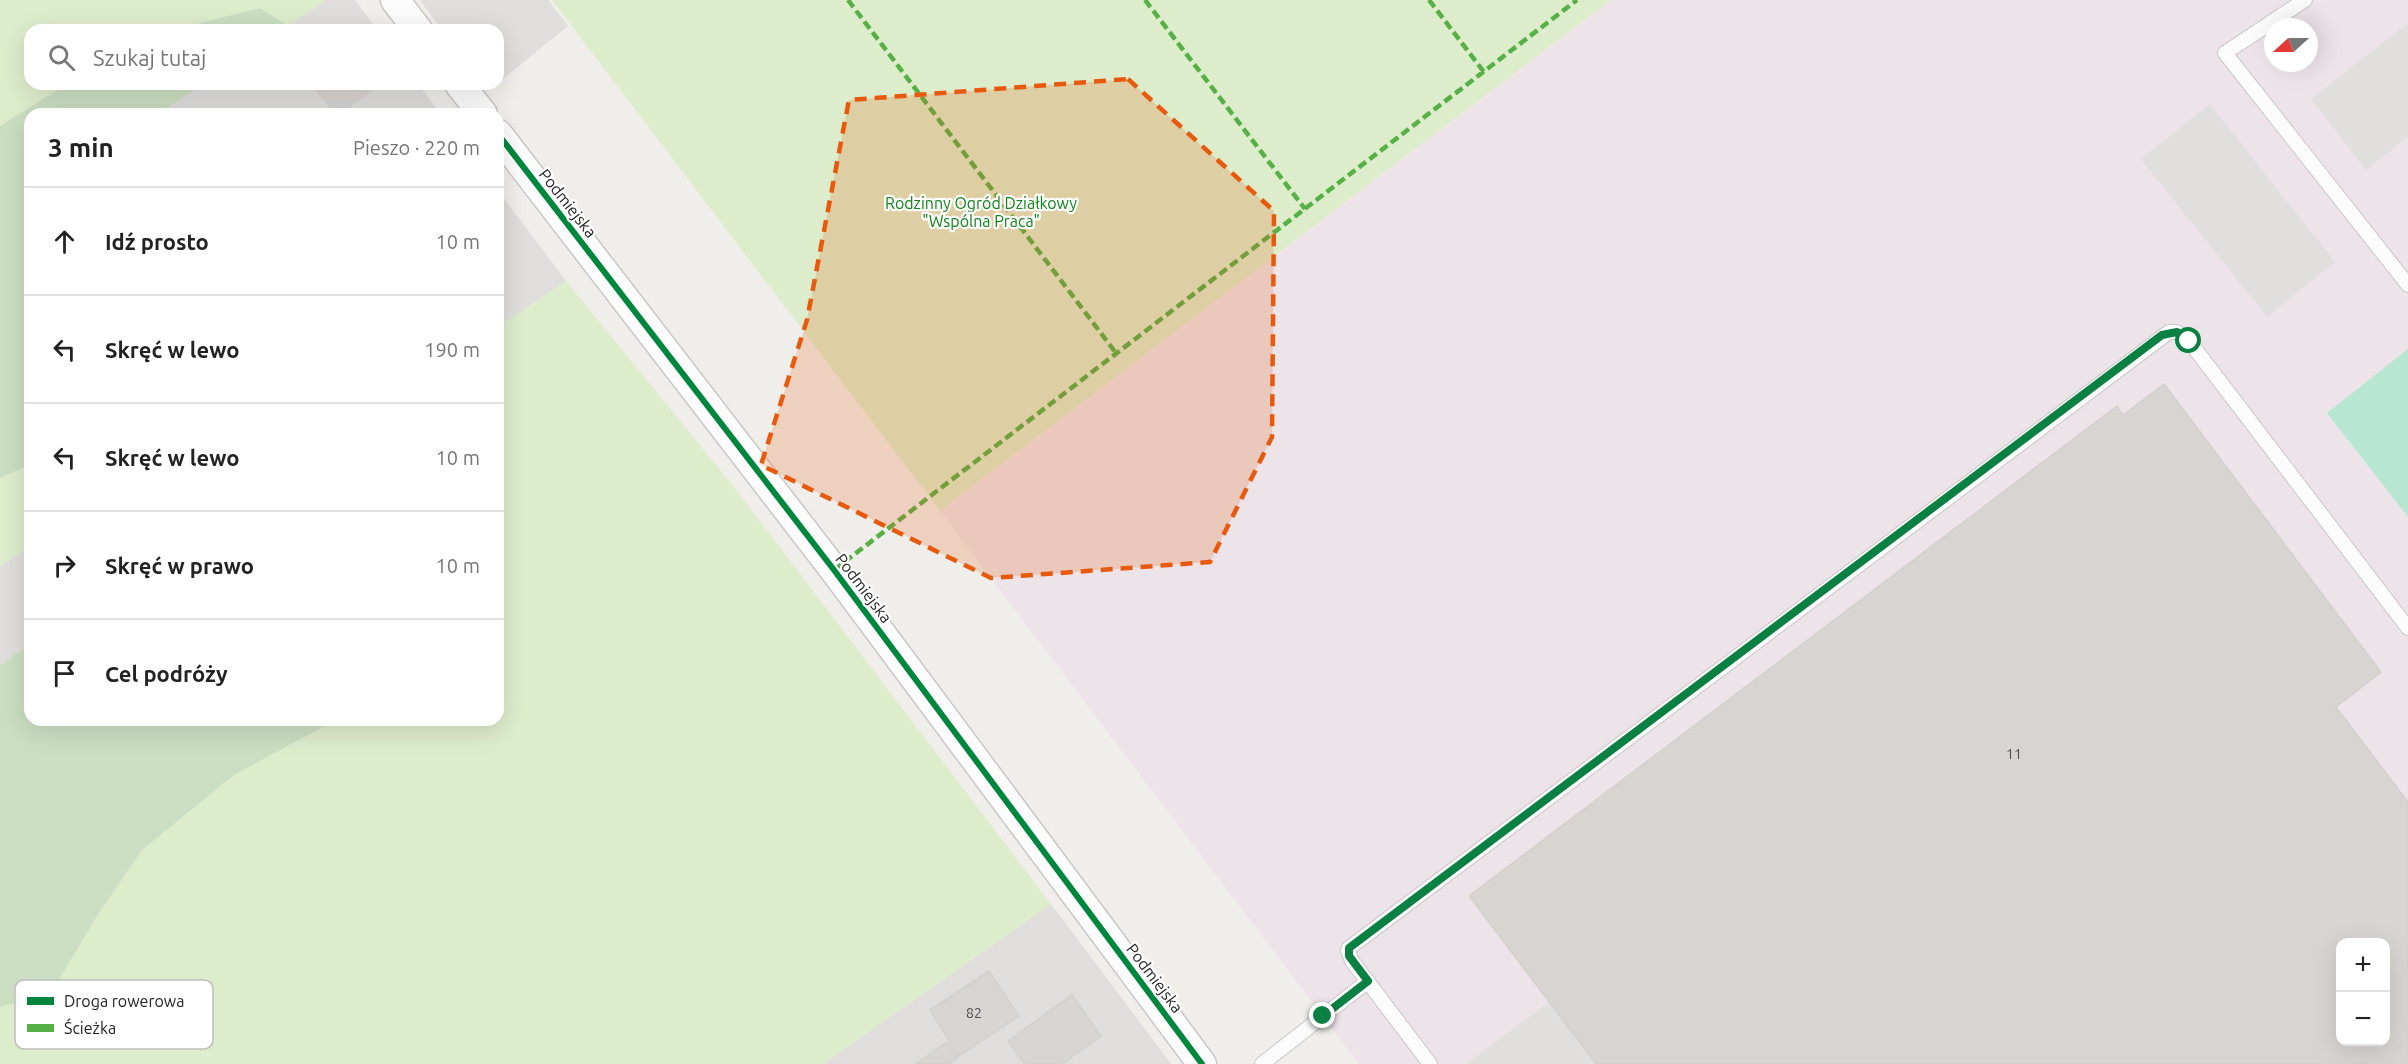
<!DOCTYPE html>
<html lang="pl">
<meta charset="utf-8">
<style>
body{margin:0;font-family:Ubuntu,sans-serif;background:#f2f2f2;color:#222}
.controls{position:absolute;right:18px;bottom:18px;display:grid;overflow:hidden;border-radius:12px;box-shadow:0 6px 24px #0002}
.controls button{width:54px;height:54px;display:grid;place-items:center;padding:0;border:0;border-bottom:2px solid #e0e0e0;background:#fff;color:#222;font:30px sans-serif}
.compass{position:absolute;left:2264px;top:18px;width:54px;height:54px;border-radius:50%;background:#fff;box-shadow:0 6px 24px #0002;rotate:249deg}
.stop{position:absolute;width:18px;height:18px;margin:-14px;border:4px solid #0b8043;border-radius:50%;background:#fff}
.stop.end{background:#0b8043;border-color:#fff;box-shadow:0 2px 6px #0008}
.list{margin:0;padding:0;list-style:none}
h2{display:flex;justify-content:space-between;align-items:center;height:78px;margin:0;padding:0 24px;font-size:26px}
h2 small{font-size:20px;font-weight:400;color:#767676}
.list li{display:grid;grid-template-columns:39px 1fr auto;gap:18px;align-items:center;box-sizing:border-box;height:108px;padding:0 24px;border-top:2px solid #e0e0e0}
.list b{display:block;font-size:22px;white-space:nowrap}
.list em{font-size:20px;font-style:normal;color:#767676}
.icon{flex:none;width:33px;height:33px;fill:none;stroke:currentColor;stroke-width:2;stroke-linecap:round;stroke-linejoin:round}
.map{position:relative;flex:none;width:2408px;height:1064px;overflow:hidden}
.search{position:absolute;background:#fff;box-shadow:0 6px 24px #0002;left:24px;top:24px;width:480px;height:66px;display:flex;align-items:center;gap:15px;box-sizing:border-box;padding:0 21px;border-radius:18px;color:#767676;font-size:22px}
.panel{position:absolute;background:#fff;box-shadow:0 6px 24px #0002;left:24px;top:108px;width:480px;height:618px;border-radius:18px}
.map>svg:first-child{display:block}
.residential{fill:#dfdedc}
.industrial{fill:#ede4e9;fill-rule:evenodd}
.grass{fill:#ddeccb}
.forest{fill:#cbdec1}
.pitch{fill:#b7e6d2}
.parking{fill:#e0dfde}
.building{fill:#d7d4d2;stroke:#d3d0cc;stroke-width:1.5;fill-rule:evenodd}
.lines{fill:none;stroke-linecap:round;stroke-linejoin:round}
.lane-casing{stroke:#c9c8c7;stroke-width:16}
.street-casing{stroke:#c9c8c7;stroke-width:31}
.lane{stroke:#fdfcfc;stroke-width:14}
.street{stroke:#fdfcfc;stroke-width:28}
.quiet{stroke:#55b145;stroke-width:4.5;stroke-dasharray:9 4.5;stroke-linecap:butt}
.cycleway-casing{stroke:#fff;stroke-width:10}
.cycleway{stroke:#00873e;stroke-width:6}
.route{stroke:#0b8043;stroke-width:8}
.marked{fill:#e8590c;fill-opacity:0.2;stroke:#e8590c;stroke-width:4.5;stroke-dasharray:12 8;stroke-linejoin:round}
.labels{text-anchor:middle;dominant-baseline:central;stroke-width:4.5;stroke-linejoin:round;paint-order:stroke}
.number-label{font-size:14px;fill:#4f4e4e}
.street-label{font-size:16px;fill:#222;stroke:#fff}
.park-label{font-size:16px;fill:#0c8416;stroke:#fff}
.key{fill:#fff;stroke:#bdbdbd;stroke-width:1.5}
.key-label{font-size:16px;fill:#222}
</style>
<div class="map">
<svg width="2408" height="1064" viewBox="0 0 2408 1064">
<rect width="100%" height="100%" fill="#f0eeeb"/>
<path class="residential" d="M326,0H355L377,30H282Z
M420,0H548L568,26L498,83V30H442Z
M203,84H418L441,114H159Z
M498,190L566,281L498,327Z
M30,546V644L0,665V566Z
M1051,904L1171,1064H823Z"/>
<path class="industrial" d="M1611,0H2408V1064H1359L940,511ZM2273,27H2309V63H2273ZM2340,942H2386V1042H2340Z"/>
<path class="grass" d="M0,0H326L288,26L260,8L173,30H30V84H67L0,126Z
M552,0H1611L940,511Z
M566,281L734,487L1051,904L823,1064H0V1007L51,993L99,913L142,850L234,775L336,720H498V327Z
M30,465V546L0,566V478Z"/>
<path class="forest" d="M260,8L288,26L282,30H173Z
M67,84H203L159,114H30V465L0,478V126Z
M30,644V720H336L234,775L142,850L99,913L51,993L0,1007V665Z"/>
<path class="pitch" d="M2408,349V517L2327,413Z"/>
<path class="parking" d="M2408,23V137L2366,170L2311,99Z
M2210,104L2335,262L2267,317L2141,159Z
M1549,1002L1596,1064H1466Z"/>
<path class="building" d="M312,84H375L377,86L339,114H335Z
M2164,384L2381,672L2336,707L2408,802V1064H1596L1469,896L2117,406L2123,415ZM2340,942H2386V1042H2340Z
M989,971L1019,1016L959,1056L930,1010Z
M1072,995L1101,1036L1062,1064H1025L1008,1041Z
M947,1042L958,1058L949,1064H915Z"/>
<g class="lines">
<g class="lane-casing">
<path id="lane" d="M2305,0L2225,53L2408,285
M1262,1064L1368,981
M1430,1064L1352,961L1348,951L1349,948L2169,332H2177L2189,341L2408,628"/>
</g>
<g class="street-casing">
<path id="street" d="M395,0L418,30
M459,84L483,114
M498,134L834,570L1202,1064"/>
</g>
<use href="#lane" class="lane"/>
<use href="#street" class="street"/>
<path class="quiet" d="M848,0L1116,353
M1145,0L1305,209
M1429,0L1484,72
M834,570L1577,0"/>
<g class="cycleway-casing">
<path id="cycleway" d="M498,134L834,570L1202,1064"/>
</g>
<use href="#cycleway" class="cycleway"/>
</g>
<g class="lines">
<path class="route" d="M1323,1016L1368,981L1349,956V948L2162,335L2177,332L2189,341"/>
</g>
<path class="marked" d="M1128,79L1274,211L1272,437L1210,562L991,578L761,465L807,320L849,100Z"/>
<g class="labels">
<g class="number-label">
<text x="2014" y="754">11</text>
<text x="974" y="1013">82</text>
</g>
<g class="street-label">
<text transform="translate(568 203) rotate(52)">Podmiejska</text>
<text transform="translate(864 588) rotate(53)">Podmiejska</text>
<text transform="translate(1155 978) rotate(53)">Podmiejska</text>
</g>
<g class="park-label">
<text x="981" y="203">Rodzinny Ogród Działkowy<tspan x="981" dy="18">"Wspólna Praca"</tspan></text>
</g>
</g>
<rect x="15" y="980" width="198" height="69" rx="9" class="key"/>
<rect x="27" y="997" width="27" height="8" fill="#00873e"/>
<rect x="27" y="1024" width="27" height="8" fill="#55b145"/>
<g class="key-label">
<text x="64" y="1007">Droga rowerowa</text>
<text x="64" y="1034">Ścieżka</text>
</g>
</svg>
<div class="controls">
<button>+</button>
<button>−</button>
</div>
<svg class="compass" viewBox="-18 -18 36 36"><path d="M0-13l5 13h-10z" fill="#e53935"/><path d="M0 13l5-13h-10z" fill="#767676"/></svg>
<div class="stop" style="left:2189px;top:341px"></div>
<div class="stop end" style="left:1323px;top:1016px"></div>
<div class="search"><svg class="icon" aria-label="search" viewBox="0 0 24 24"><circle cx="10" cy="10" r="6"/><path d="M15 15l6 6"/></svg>Szukaj tutaj</div>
<section class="panel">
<h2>3 min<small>Pieszo · 220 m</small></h2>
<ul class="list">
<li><svg class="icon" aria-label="ahead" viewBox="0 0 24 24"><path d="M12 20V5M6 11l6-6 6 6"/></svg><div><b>Idź prosto</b></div><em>10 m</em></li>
<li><svg class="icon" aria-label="left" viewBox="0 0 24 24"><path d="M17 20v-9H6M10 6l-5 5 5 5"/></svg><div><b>Skręć w lewo</b></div><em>190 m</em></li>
<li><svg class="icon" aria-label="left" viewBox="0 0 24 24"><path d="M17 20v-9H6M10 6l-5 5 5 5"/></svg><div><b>Skręć w lewo</b></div><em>10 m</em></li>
<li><svg class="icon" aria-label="right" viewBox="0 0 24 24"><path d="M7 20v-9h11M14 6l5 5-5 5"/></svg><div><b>Skręć w prawo</b></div><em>10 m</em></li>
<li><svg class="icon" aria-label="arrive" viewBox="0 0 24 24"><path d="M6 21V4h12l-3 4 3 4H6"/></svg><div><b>Cel podróży</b></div></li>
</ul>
</section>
</div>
